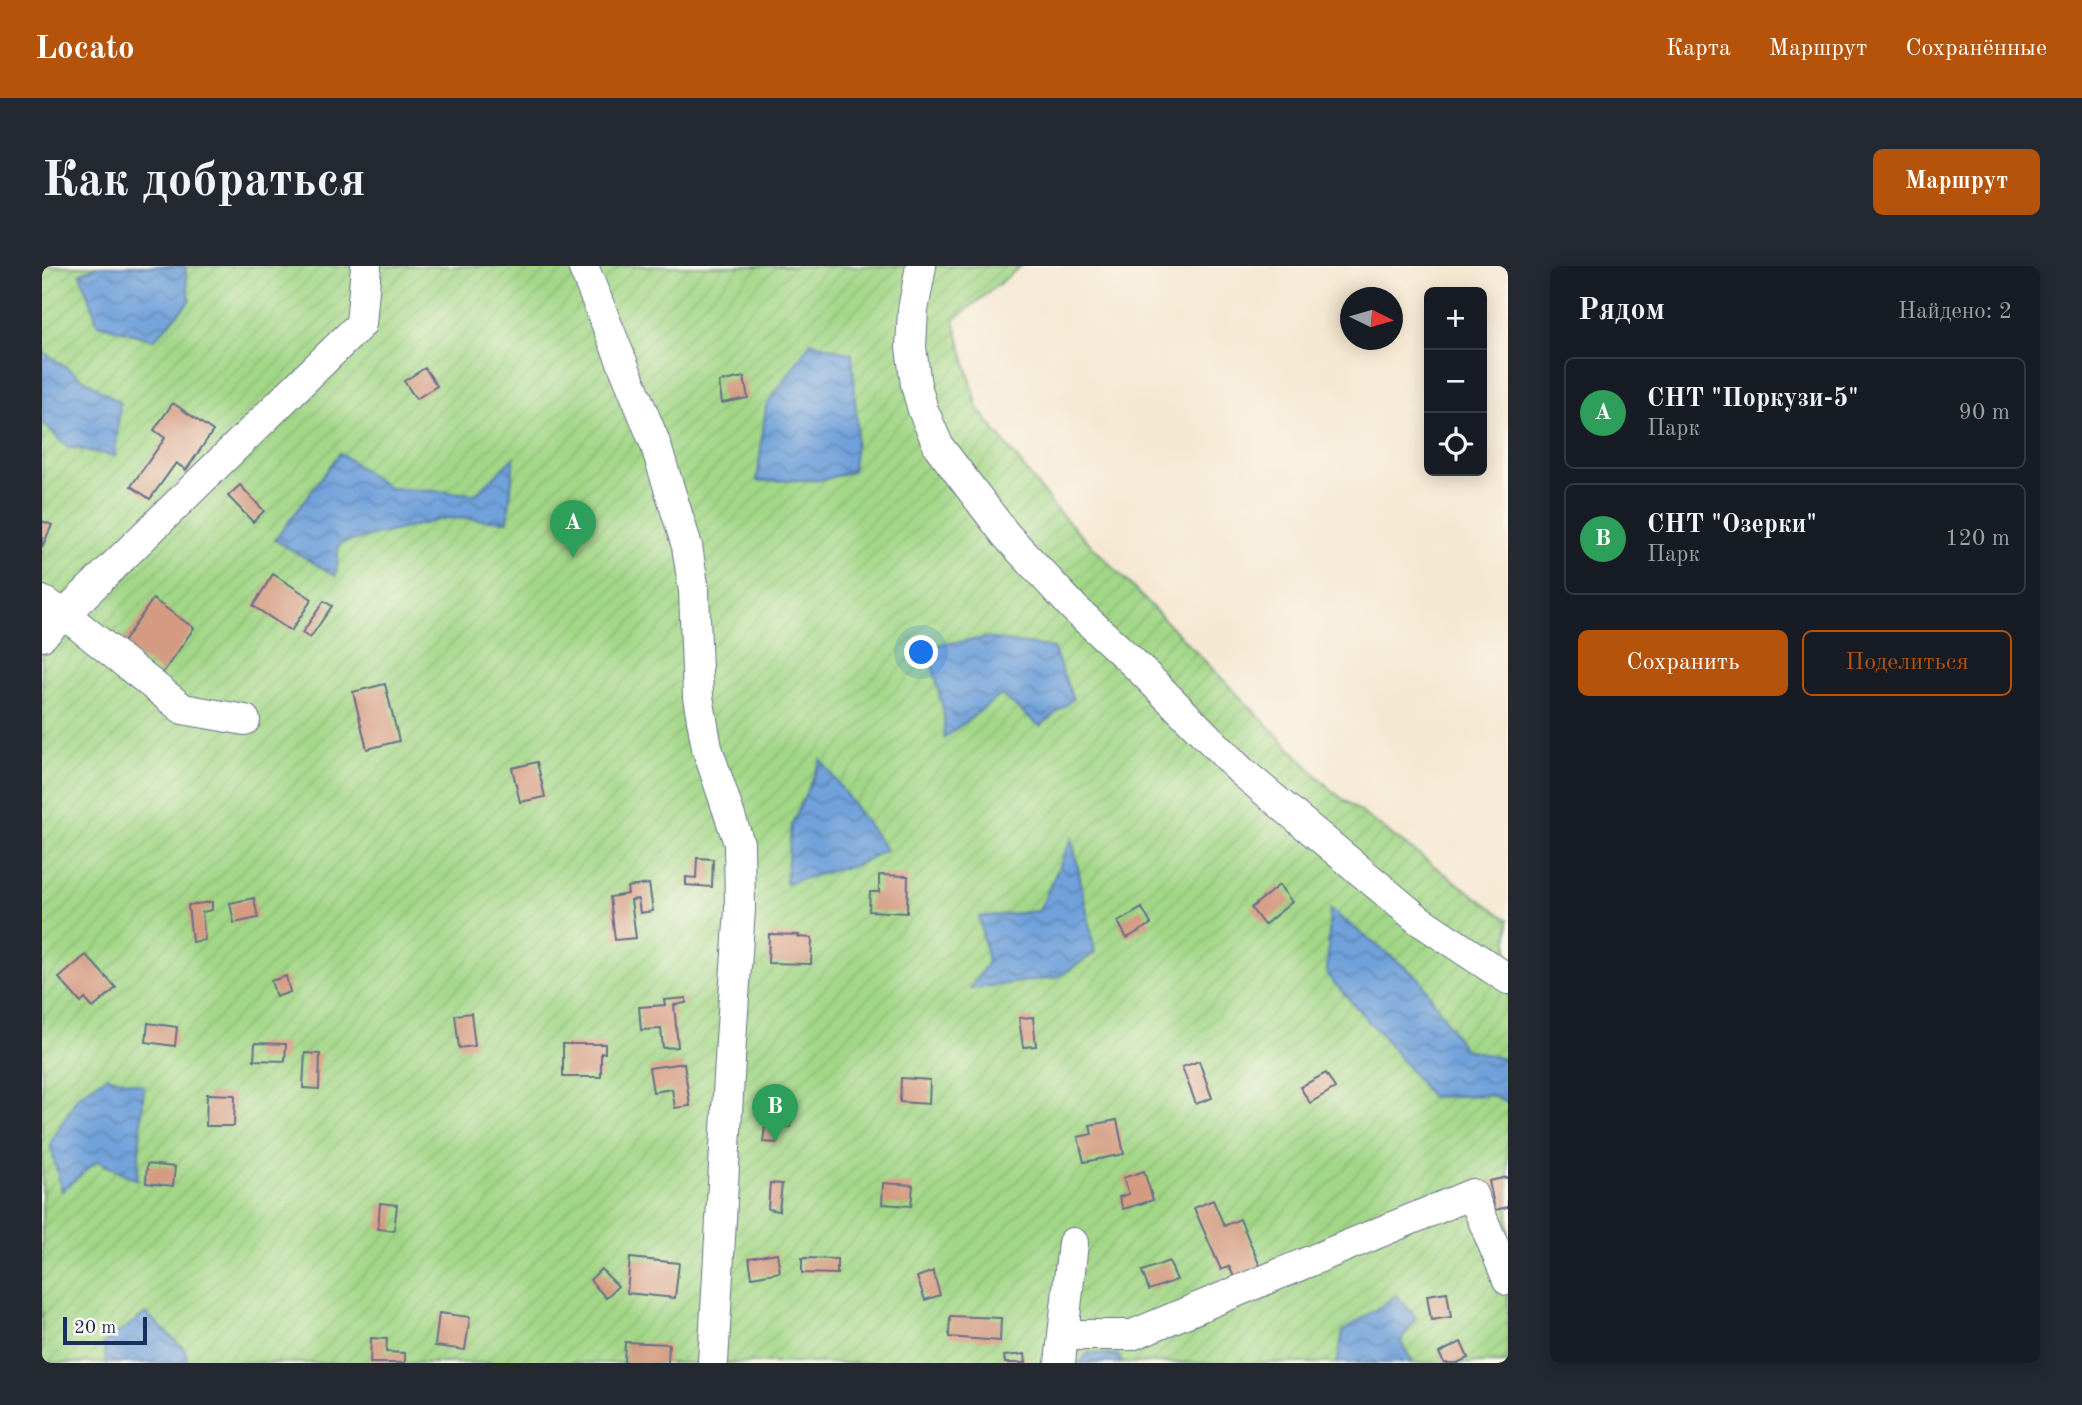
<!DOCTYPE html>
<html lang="ru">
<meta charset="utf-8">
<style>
body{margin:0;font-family:"Old Standard TT",serif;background:#242831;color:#f1f3f6}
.controls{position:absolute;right:21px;top:21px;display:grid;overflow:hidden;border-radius:10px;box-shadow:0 4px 18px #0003}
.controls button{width:63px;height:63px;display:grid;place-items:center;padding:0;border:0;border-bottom:2px solid #363941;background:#171b24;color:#f1f3f6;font:35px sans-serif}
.compass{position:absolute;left:1298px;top:21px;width:63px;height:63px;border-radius:50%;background:#171b24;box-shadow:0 4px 18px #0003;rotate:95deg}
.scale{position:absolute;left:21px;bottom:18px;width:84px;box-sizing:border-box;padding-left:7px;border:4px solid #1b2f5e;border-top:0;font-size:19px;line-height:24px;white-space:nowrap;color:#1b2f5e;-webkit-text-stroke:5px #fbf7ec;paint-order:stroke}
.you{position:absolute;left:880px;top:387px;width:24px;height:24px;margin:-18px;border:5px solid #fff;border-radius:50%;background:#1a73e8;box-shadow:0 0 0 10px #1a73e833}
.badge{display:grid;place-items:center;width:46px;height:46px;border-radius:50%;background:#b45309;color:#fff;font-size:23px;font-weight:700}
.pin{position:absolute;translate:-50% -58px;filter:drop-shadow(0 2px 4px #0008)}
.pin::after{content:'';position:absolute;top:37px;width:24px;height:21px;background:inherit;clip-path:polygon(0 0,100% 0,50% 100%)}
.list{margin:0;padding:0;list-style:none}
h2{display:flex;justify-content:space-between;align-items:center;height:91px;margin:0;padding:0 28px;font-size:30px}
h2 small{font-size:23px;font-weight:400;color:#9ea1a6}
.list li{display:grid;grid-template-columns:46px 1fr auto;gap:21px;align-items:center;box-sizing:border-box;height:112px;margin:0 14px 14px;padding:0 14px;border:2px solid #363941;border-radius:10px}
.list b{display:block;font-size:26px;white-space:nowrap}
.list p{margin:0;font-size:23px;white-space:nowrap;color:#9ea1a6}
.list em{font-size:23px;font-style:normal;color:#9ea1a6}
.actions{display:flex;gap:14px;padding:21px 28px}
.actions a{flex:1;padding:16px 0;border:2px solid #b45309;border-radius:10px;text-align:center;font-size:24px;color:#b45309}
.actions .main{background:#b45309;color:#fff}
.icon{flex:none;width:38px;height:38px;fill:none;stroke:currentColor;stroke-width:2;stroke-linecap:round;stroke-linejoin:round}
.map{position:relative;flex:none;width:1466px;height:1097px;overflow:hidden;border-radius:10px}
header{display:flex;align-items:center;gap:42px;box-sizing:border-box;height:98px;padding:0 35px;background:#b45309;color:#fff}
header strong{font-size:33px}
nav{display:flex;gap:38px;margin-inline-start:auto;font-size:24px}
.intro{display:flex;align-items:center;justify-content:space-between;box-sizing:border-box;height:168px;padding:0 42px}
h1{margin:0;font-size:49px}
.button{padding:18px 32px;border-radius:10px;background:#b45309;color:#fff;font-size:24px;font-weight:700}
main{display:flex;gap:42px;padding:0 42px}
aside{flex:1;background:#171b24;border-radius:10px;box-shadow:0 4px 18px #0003}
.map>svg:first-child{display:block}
.garden{fill:url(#garden-furrows);stroke:#5e8372;stroke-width:2}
.water{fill:url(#water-waves);stroke:#46689c;stroke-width:2}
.building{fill:#d49b82}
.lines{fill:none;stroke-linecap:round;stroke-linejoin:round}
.minor-casing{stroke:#677087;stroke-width:32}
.minor{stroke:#fff;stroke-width:30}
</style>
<header>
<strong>Locato</strong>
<nav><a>Карта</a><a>Маршрут</a><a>Сохранённые</a></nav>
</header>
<div class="intro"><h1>Как добраться</h1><a class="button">Маршрут</a></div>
<main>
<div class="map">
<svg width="1466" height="1097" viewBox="0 0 1466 1097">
<defs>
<pattern id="garden-furrows" width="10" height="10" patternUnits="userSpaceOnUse" patternTransform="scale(1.75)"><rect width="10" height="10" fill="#a2d787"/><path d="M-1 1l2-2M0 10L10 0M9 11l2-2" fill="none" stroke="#8bb977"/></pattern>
<pattern id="water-waves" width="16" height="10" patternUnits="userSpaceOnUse" patternTransform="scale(1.75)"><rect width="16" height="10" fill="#70a1da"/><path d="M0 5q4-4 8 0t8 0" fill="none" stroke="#5b84b4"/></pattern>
</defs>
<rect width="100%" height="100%" fill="#fbf7ec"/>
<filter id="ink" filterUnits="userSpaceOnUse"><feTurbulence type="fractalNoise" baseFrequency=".0143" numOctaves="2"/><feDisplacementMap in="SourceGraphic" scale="14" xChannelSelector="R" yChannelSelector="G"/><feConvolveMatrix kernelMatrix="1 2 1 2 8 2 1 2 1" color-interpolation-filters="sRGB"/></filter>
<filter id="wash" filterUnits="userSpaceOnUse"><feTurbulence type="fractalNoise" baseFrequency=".00686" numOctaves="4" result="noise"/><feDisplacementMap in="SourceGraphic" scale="28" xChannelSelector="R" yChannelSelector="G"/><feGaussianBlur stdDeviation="1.57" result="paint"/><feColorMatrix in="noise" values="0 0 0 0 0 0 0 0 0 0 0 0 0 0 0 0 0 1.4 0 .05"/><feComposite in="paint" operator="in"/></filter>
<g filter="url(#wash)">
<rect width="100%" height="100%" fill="#f5e8d2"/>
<path class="garden" d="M0,0H979L912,54L936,142L1012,241L1290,525L1466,654V1097H0Z"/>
<path class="water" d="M57,0H143L148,35L112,74L56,58L38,7Z
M769,76L810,88L815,161L811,205L781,214L715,215L724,140Z
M0,85L78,137L73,190L25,181L0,156Z
M298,187L346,222L434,228L472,191L466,255L405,252L297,278L294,310L233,274Z
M944,372L1011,382L1031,433L998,460L959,429L902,472V448L886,380Z
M779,494L844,584L814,599L744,617L749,560Z
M1030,572L1053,687L1016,711L928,723L946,696L937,651L997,645Z
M1288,643L1377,712L1422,783L1466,794V836L1447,829L1389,831L1341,771L1285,709Z
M65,810L102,820L95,914L55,895L20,925L8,878L35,831Z
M1355,1029L1374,1052L1359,1075L1371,1097H1295L1301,1065Z
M104,1047L143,1084L146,1097H64L62,1077Z
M1046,1087L1076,1089L1080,1097H1038Z"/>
<g id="blocks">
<path class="building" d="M383,102L395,120L374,133L362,115Z
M702,111L706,132L680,137L677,116Z
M131,137L171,165L144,204L134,197L108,233L89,220L123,172L112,164Z
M198,219L222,245L211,256L186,230Z
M0,255L10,259L0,281Z
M231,308L270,333L249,365L211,340Z
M111,333L152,362L120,408L79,379Z
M282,335L290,340L268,372L260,367Z
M343,418L357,475L325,483L311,426Z
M495,496L503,531L478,536L470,502Z
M655,592L671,593L670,621L644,619V611L654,612Z
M837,609L866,610L865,647L827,645L828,626H837Z
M607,618L611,645L598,647L596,633L589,634L594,672L573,674L568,631L586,628L585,621Z
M1237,619L1250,636L1222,659L1209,642Z
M212,632L216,652L192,657L188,637Z
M170,636V644L160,646L163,674L150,676L146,639Z
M1100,642L1109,658L1085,672L1076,656Z
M727,668L757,669L756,671L770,672L769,698L726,697Z
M44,689L74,722L51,742L43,733L39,737L17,712Z
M244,710L248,726L234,731L229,715Z
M644,732V737L632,739L636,781L621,782L619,763L599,764L597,741L623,739L622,734Z
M429,747L433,780L417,782L413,749Z
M991,751L994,780L981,781L977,752Z
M106,757L135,761L133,780L104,776Z
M213,777L244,778L243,795L212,794Z
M521,778H563V787H559V811H521Z
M263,787L278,788L277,823L261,822Z
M1157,795L1170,832L1154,838L1140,801Z
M642,797L648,840L633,842L630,823L611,826L607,802Z
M1284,807L1293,822L1268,837L1258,821Z
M859,812L888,814L887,838L858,836Z
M165,828L193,829L192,860H164Z
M726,836L751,839L748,861L737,860L735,877L721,876Z
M1075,854L1082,888L1042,896L1036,871L1050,868L1048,859Z
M105,898L133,901L131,920L104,917Z
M1102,905L1111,934L1081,943L1077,931L1087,928L1081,912Z
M1466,911V941L1453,944L1447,915Z
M728,917L740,918L737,945L726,943Z
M841,917L871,919L869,940L840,938Z
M1171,934L1182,960L1198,953L1218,1000L1192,1011L1187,1000L1179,1004L1152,942Z
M338,937L355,939L352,965L336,963Z
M735,987L738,1006L710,1011L707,992Z
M588,992L637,997L633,1032L585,1027Z
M760,992L795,993V1008L760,1007Z
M1127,995L1135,1014L1107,1024L1100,1005Z
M559,1003L576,1020L564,1032L548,1014Z
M891,1005L898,1029L883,1034L875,1011Z
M1405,1026L1409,1051L1389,1054L1385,1029Z
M397,1047L428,1051L423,1084L393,1080Z
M908,1050L959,1052L958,1075L907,1071Z
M329,1072L345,1073L344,1086L363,1087V1097H328Z
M583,1076L627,1078L626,1097H582Z
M1419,1076L1426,1092L1415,1097H1402L1397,1087Z
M983,1088L984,1097H963L962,1090Z"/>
</g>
</g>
<g filter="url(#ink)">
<use href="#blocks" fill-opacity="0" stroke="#677087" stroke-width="2"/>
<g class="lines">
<g class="minor-casing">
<path id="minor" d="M541,0L613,177L645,280L652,325L656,431L665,482L697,577L698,643L689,775L671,1097
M879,0L871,44L869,81L874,119L881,144L897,181L964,269L1032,342L1097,402L1199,505L1377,654L1466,713
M0,335L22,348L141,443L203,454
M0,370L319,58L324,0
M1021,1069H1090L1430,928L1466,1014
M1018,1097L1031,977"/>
</g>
<use href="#minor" class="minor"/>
</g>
</g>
</svg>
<div class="controls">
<button>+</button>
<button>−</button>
<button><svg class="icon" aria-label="locate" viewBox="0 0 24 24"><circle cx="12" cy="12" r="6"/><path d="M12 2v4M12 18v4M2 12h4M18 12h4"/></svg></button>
</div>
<svg class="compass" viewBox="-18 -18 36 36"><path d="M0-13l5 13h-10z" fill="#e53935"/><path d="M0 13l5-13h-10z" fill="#9ea1a6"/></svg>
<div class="scale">20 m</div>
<div class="you"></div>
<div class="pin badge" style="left:531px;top:292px;background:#2e9e5b">A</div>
<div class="pin badge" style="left:733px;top:876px;background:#2e9e5b">B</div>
</div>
<aside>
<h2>Рядом<small>Найдено: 2</small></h2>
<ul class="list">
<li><span class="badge" style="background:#2e9e5b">A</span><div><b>СНТ &quot;Поркузи-5&quot;</b><p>Парк</p></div><em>90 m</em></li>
<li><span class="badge" style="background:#2e9e5b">B</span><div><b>СНТ &quot;Озерки&quot;</b><p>Парк</p></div><em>120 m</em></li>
</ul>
<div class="actions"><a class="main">Сохранить</a><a>Поделиться</a></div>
</aside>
</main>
